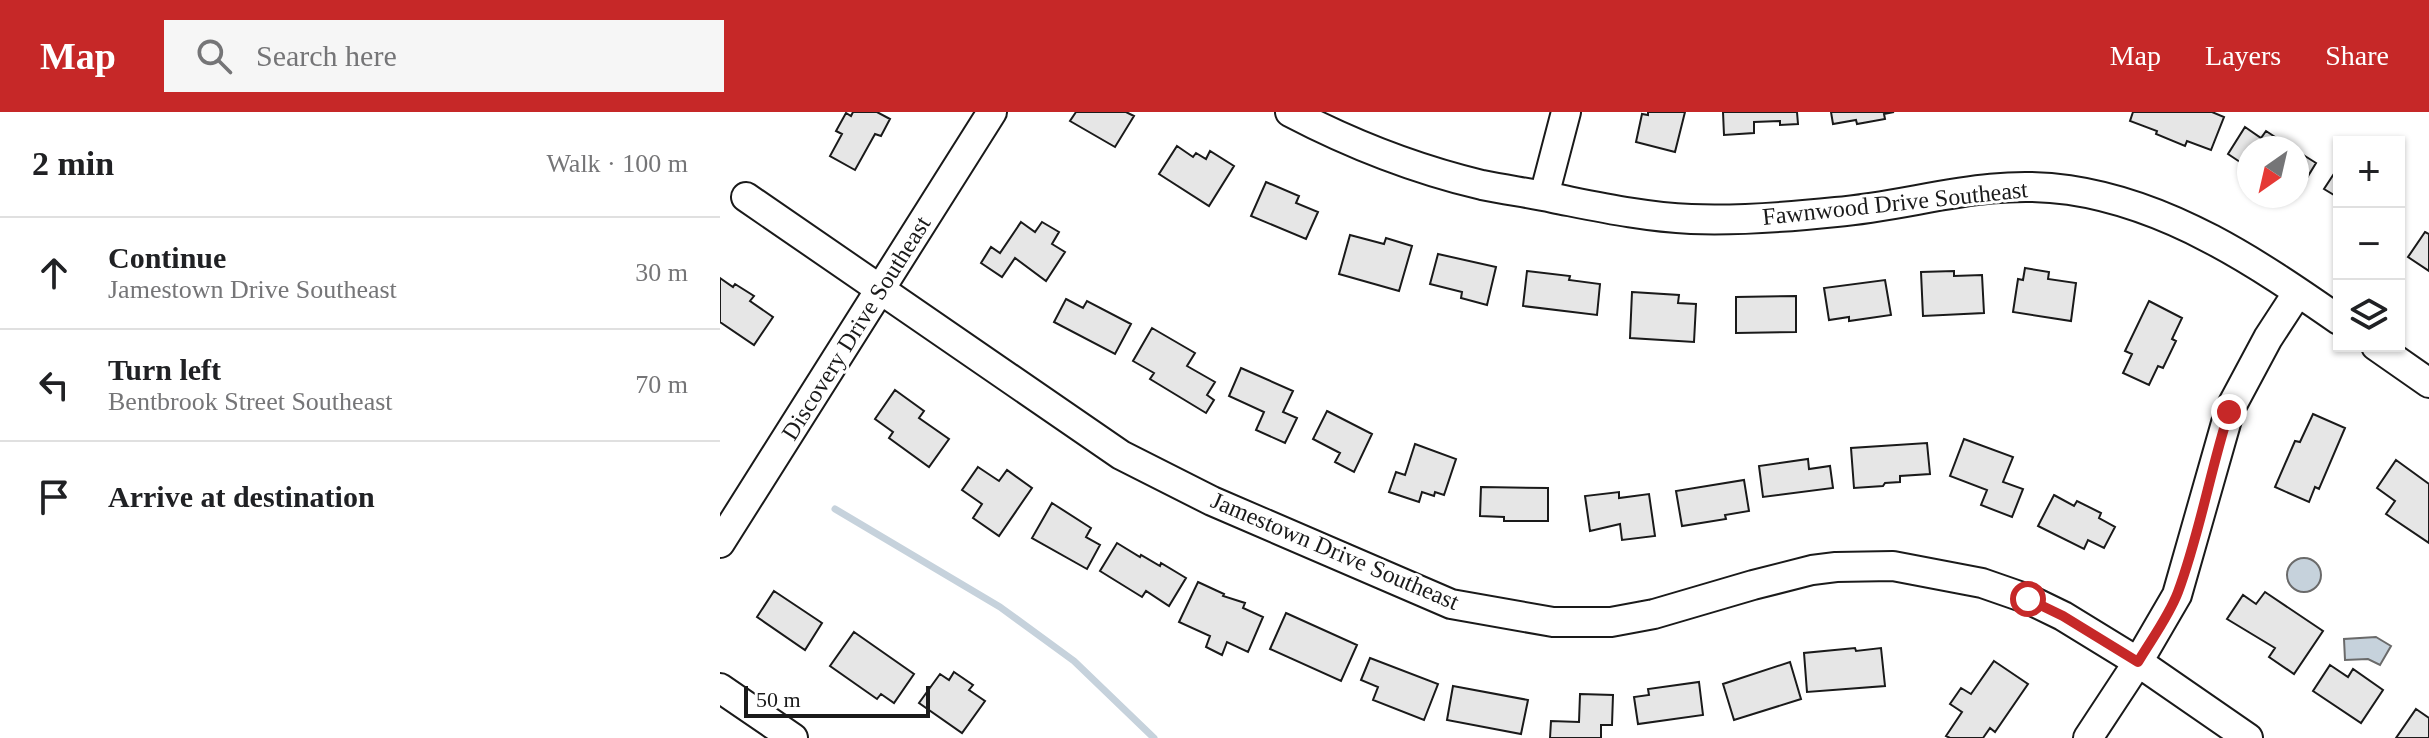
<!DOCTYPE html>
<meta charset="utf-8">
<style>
body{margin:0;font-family:Georgia,serif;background:#f6f6f6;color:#202124}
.controls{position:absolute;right:24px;top:24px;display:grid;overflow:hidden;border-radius:0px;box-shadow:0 2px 6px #0004}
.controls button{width:72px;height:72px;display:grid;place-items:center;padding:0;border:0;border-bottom:2px solid #e0e0e0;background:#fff;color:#202124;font:40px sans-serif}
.compass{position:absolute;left:1517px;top:24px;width:72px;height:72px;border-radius:50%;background:#fff;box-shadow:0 2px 6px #0004;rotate:214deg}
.scale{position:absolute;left:24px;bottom:20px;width:186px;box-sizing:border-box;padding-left:8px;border:4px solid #1a1a1a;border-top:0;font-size:22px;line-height:28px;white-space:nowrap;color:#1a1a1a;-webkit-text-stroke:6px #fff;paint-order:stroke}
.stop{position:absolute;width:24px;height:24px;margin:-18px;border:6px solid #c62828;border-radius:50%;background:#fff}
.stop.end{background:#c62828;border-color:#fff;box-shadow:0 2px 8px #0008}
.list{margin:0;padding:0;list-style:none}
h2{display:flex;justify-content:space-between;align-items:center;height:104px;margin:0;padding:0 32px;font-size:34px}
h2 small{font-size:26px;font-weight:400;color:#757577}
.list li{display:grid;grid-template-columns:52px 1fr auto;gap:24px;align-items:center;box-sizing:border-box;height:112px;padding:0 32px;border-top:2px solid #e0e0e0}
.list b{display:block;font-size:30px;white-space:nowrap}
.list p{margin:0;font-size:26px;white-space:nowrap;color:#757577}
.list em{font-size:26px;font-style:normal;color:#757577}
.icon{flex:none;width:44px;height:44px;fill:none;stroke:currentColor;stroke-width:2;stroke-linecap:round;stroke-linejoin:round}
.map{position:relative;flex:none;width:1709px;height:626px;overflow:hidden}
header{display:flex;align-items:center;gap:48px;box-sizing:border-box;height:112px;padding:0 40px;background:#c62828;color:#fff}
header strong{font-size:38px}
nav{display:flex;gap:44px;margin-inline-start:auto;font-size:28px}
.search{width:560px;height:72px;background:#f6f6f6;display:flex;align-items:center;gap:20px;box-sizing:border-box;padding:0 28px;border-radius:0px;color:#757577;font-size:30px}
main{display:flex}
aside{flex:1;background:#fff}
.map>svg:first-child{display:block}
.water{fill:#c6d2dc;stroke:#6a6a6a;stroke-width:2}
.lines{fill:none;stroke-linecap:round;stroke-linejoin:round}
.stream{stroke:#c6d2dc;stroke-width:7}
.building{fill:#e6e6e6;stroke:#1a1a1a;stroke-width:2}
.minor-casing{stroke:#1a1a1a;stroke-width:32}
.minor{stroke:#fff;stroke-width:28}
.route{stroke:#c62828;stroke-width:10}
.labels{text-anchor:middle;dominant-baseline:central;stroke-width:6;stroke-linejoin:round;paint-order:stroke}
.street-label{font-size:24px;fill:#1a1a1a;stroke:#fff}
</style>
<header>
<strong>Map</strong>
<div class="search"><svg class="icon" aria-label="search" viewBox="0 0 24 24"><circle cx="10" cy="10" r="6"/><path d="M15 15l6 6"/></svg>Search here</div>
<nav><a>Map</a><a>Layers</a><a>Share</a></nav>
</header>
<main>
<aside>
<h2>2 min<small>Walk · 100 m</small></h2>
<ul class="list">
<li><svg class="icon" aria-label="ahead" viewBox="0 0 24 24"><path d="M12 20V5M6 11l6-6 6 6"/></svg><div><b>Continue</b><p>Jamestown Drive Southeast</p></div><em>30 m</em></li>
<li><svg class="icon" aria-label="left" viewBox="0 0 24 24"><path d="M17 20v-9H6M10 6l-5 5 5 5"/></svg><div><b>Turn left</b><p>Bentbrook Street Southeast</p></div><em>70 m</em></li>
<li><svg class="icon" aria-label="arrive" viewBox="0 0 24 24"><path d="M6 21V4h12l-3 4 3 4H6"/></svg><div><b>Arrive at destination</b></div></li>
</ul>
</aside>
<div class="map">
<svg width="1709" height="626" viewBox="0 0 1709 626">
<rect width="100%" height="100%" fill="#fff"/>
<path class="water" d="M1567 463a17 17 0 1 1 34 0a17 17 0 1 1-34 0Z
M1656,525L1671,534L1660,553L1648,547L1625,548L1624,527Z"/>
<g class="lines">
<path class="stream" d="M115,397L280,495L354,549L434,626"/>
</g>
<path class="building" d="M133,0H157L170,7L161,24L155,22L135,58L110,44L122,22L116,19L126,1L131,4Z
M356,0H406L414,4L395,35L350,9Z
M928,0H965L955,40L916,30L922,2L928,3Z
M1003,0H1077L1078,12L1060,13V9L1034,10V21L1004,23Z
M1111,0H1174L1164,2L1165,7L1137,12L1136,8L1113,12Z
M1413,0H1492L1504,5L1491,38L1467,29L1465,34L1436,22L1437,19L1410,9Z
M1525,15L1541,26L1546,19L1572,36H1529V56L1508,42Z
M457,34L473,45L476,41L486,47L490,39L514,54L489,94L439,62Z
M1577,39L1596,51L1579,79L1577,78Z
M1619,54V86L1604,77Z
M546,70L579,84L576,91L598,100L586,127L531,104Z
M301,110L315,120L322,110L339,120L332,132L345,140L326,169L295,146L282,165L261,151L271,135L280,141Z
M1705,120L1709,122V159L1688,145Z
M630,123L664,132L666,126L692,134L679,179L619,162Z
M718,142L776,155L767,193L741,186L742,180L710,172Z
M1305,156L1329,160L1328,167L1356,171L1351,209L1293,200L1298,167L1303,168Z
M807,159L850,164L849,168L880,172L877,203L803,194Z
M1234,159V164L1262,163L1264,201L1203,204L1201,160Z
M0,166L13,175L15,172L34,184L30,189L53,205L34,233L0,210Z
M1165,168L1171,203L1129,209V205L1109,208L1104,176Z
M912,180L959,183L958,191L976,192L974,230L910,226Z
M1076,184V220L1016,221V185Z
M346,187L363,196L367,189L411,212L395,242L334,210Z
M1429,189L1462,206L1452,227L1456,229L1443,256L1438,254L1429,273L1403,261L1412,242L1405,239Z
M432,216L475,241L467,254L495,270L487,283L494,288L486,301L430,267L434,261L413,249Z
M521,256L573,279L563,300L577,306L565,331L536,318L544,300L509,284Z
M175,278L204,299L199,306L229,327L209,355L169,326L173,320L155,307Z
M607,299L652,322L634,360L615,350L620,341L593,327Z
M1593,302L1625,316L1599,377L1595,375L1589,390L1555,375L1575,329L1580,330Z
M1244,327L1293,345L1283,370L1303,377L1292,405L1261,393L1267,378L1230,364Z
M1207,331L1210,362L1180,364V370L1165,371L1163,374L1134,376L1131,336Z
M695,332L736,347L724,383L715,380L714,384L702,380L699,390L669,380L676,360L685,363Z
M1088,347L1089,357L1110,354L1113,376L1043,385L1039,354Z
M1676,348L1709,372V431L1666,402L1675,389L1657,376Z
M258,355L279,369L287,358L312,376L279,424L253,406L262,392L242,378Z
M1024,368L1029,399L1005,403L1006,407L962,414L956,379Z
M761,375L828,376V409H784V405L760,404Z
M899,380V386L929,382L935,424L902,428L900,412L870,419L865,384Z
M1334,383L1354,394L1357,389L1381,401L1379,406L1395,415L1384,436L1368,428L1364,437L1318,414Z
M332,391L371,416L366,425L380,433L367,457L312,426Z
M397,431L420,445L421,443L440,454L441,451L466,466L449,494L426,479L422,485L380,459Z
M478,470L504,482L503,484L525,491L523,496L543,505L528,540L507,530L502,543L486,535L490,524L459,510Z
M54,479L102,511L85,538L37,505Z
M1545,480L1603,519L1574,562L1549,545L1555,536L1507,507L1523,483L1536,492Z
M566,501L637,533L621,569L550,537Z
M134,520L194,562L174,591L161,582L157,587L110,554Z
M1135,536L1136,539L1161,536L1165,574L1087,580L1084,541Z
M650,546L718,572L704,608L653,588L658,575L641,568Z
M1274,549L1308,572L1275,620L1270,616L1263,626H1230L1226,624L1242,600L1230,592L1241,576L1251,582Z
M1070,550L1081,587L1014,608L1003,572Z
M1610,553L1628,565L1633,557L1663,578L1641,611L1593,579Z
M234,560L253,573L249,578L265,589L242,621L199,591L220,562L229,568Z
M979,570L983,603L918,612L914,585L929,583L928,577Z
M733,574L808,588L801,622L727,608Z
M860,582L893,583L892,613H881V626H830L831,609L859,610Z
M1696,597L1709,606V626H1676Z"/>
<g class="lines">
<g class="minor-casing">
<path id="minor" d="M570,0C631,32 695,57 762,73C786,78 810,81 833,86C879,95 924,105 971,107C1019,109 1068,105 1116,100C1197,93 1265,66 1349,78C1451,93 1537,151 1619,208
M824,84L846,0
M26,85L401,343L492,389L731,492L833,510H891L934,502L1033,473L1092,458L1116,455L1173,454L1262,471L1308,487L1343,504L1418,550L1528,626
M1656,234L1709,271
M0,431L272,0
M0,576L73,626
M1368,626L1418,550L1457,483L1510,297L1548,226L1578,180"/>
</g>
<use href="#minor" class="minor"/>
</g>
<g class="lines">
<path class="route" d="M1308,487L1343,504L1418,550C1431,528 1449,504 1458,480C1480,421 1490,359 1509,300"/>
</g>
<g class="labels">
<g class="street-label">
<text transform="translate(1175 91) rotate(-6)">Fawnwood Drive Southeast</text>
<text transform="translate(136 216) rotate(-58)">Discovery Drive Southeast</text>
<text transform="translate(615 439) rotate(23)">Jamestown Drive Southeast</text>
</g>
</g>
</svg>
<div class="controls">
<button>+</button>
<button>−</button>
<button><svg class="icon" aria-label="layers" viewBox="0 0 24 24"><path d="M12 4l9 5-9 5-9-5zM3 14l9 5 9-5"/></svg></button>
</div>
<svg class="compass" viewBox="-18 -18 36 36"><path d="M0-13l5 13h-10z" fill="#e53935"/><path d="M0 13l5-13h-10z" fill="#757577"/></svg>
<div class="scale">50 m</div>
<div class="stop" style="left:1308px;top:487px"></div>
<div class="stop end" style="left:1509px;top:300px"></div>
</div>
</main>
